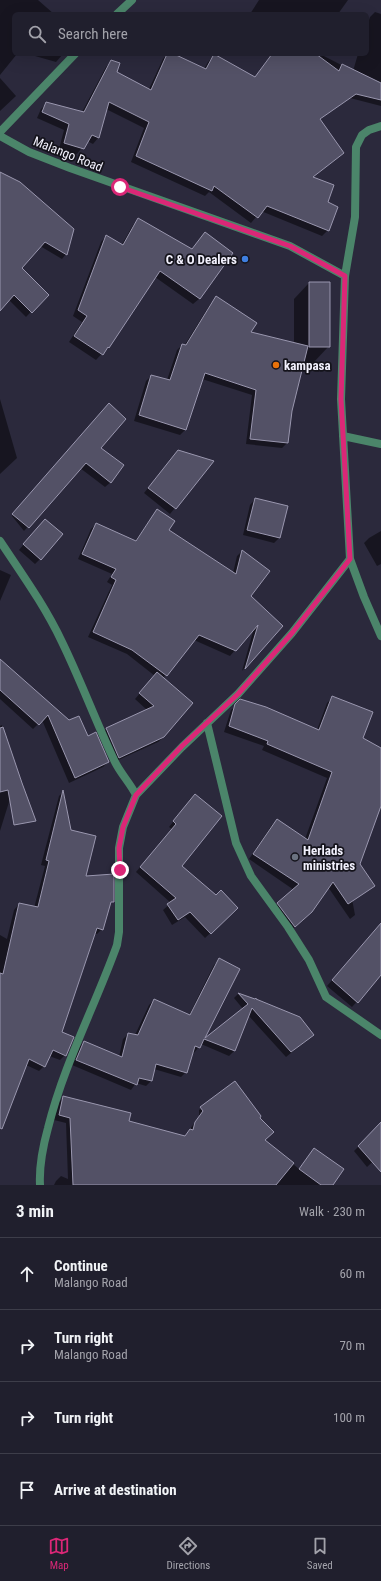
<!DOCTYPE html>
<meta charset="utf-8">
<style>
body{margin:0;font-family:"Roboto Condensed",sans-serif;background:#282735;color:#f1f3f6}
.stop{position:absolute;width:12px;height:12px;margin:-9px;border:3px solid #db2777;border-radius:50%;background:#fff}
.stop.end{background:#db2777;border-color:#fff;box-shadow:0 1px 4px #0008}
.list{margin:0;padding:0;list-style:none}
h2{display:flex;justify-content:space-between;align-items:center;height:52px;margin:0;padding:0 16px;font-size:17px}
h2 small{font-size:13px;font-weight:400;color:#a2a2aa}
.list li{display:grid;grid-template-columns:26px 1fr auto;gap:12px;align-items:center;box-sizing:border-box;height:72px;padding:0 16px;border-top:1px solid #3d3d49}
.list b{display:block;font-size:15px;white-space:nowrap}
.list p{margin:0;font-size:13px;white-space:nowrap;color:#a2a2aa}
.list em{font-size:13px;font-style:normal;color:#a2a2aa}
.icon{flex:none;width:22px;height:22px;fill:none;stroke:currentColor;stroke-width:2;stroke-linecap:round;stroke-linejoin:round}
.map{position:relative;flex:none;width:381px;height:1185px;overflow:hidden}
.search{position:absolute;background:#201f2d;box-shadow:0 4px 16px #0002;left:12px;right:12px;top:12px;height:44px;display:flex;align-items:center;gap:10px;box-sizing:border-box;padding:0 14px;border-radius:6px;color:#a2a2aa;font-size:15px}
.sheet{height:340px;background:#201f2d}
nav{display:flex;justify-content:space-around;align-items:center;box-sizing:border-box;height:56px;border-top:1px solid #3d3d49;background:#201f2d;font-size:11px;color:#a2a2aa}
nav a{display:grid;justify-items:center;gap:2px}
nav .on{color:#db2777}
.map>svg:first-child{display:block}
.shadow{fill:#0007}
.building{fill:#535166;stroke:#9a97af}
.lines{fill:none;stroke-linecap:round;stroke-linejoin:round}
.street{stroke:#4b856a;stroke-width:8}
.route{stroke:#db2777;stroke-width:5}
.shop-dot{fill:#3f7fe0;stroke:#14131b;stroke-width:1.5}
.food-dot{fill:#e8710a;stroke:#14131b;stroke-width:1.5}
.worship-dot{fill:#6b7280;stroke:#14131b;stroke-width:1.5}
.labels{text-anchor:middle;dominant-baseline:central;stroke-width:3.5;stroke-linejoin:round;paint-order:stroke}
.street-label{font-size:13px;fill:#f2f1fd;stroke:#14131b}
.poi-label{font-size:13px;font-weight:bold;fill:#f2f1fd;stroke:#14131b;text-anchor:start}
</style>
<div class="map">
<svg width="381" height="1185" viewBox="0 0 381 1185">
<rect width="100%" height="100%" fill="#2b293c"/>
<path class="shadow" d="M0,0H38L54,14H14V54H17L0,75Z
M259,0H348L338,14H250Z
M375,12L381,14V106L350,98L340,105L267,54H320L353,71L358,54H367V26L370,17Z
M28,54H63L56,62Z
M167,54H171L204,69L208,62L214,56L324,116L320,120L343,153L312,178L326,203L328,230L322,236L261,211L251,223L209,192L205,196L131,162L144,128L106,109L98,138L93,144L87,141L77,154L59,149L64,130L37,118L41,109L47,103L82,112L106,67L112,61L116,73L149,89L163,59Z
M0,78L16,96L0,111Z
M0,173L66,254L62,259L40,246L21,268L47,295L26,317L9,300L0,309Z
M139,219L191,250L205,233L232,253L199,299L193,304L155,277L108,347L96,360L69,342L82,322L73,316L101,242L106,236L121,246L133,225Z
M309,283L329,346L314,362H303L291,411L287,443L282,448L246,444L252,395L202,379L185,430L180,435L134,421L146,381L151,376L167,380L177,350L182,345L184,346L211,303L217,298L250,333L294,344V299Z
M0,399L17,458L0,474Z
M104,410L99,448L111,482L105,487L80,468L24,531L12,516Z
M178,451L213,461L170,514L144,493Z
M255,499L279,538L274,543L243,535L250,505Z
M157,510L168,530L233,573L237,556L242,551L249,597L281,626L242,671L254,628L230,656L194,640L163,678L164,737L158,742L114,762L101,734L106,729L147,710L135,699L155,676L127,654L88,637L112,585L107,582L112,574L78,559L91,529L96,524L135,541Z
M40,525V559L35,564L19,550Z
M381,531V564L377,566L364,543L369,538Z
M0,570L11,575L0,601Z
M0,678L87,737L108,762L103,767L69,783L42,720L33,729L0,699Z
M332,698L361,739L381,749V803L347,872L355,915L350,919L328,887L312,912L289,932L273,909L294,890L249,859L272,825L277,820L305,839L327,778L262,750L264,746L224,732L231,710L241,701L317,730L327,703Z
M2,725L18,773L0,831V726Z
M63,792L70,831L84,877L112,902L109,905L102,929L97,934H94L60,1032L65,1055L60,1060L49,1056L44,1066L39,1071L13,1059L0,1029V935L7,939L14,910L19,904L34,908L45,866L41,865L59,796Z
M190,801L180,866L216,897L237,908L205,938L185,917L172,925L163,910L171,903L136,872L172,829L169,827Z
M381,923V974L352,1007L327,986Z
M219,960L202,1041L243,1009L234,998L238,994L300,1018L307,1040L286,1057L248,1015L235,1050L229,1056L201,1044L194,1053L192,1052L186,1072L181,1077L154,1069L151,1081L146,1086L136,1083L131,1090L72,1065L79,1047L84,1042L119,1057L123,1039L128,1034L135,1035L149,1005L154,1000L189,1015L214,965Z
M64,1097L128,1122L184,1137L199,1117V1110L204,1105L258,1118L264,1140L299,1169L314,1149L332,1185H54L56,1181L61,1176L68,1179L66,1123L54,1120L59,1102Z
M381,1124V1154L367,1167L354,1151Z"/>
<path class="building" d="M167,54H174L206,69L214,54L255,77L272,54H316L339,71L342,64L381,83V100L356,94L320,119L344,153L313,177L334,185L328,202L338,207L329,231L267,206L258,218L214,186L212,191L136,156L149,122L109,102L99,138L92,135L84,149L64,143L69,124L42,112L46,102L84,112L111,60L120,63L117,72L151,90Z
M0,172L20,182L74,229L67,255L45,242L22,268L49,295L32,313L14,295L0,311Z
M138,218L192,249L205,232L233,253L200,299L160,271L109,348L108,347L103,355L74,336L87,316L78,310L106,235L123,245Z
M309,282H330V347H309Z
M216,296L257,323L251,332L308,346L292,411L288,443L250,439L256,390L205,373L186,430L139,415L151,375L170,380L182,344L186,345Z
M109,403L126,419L101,448L124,465L111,483L86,463L29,528L12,514Z
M178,450L214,461L176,509L148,488Z
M255,498L288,506L280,538L247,530Z
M157,509L175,521L169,530L236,574L242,550L270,571L251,596L283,626L245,669L258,625L236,651L199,635L167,676L132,650L93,632L116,580L111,577L116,569L82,554L96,523L136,541Z
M45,519L63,534L41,560L23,544Z
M0,659L69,720L79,716L88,736L96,732L109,762L75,778L48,715L39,725L0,690Z
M157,672L193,703L164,737L119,758L106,728L154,706L139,693Z
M332,696L373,712L363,738L381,748V806L360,864L375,886L348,904L333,882L312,912L295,927L277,903L299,884L253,854L277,819L308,840L332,772L267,744L268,741L229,726L235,704L240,699L266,707L319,730Z
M3,727L22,783L36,821L14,825L8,790L0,792V728Z
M63,790L71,830L96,836L86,876L114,874V902H111L103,930L97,928L62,1032L74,1037L66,1056L53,1050L45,1067L29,1059L2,1129L0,1128V973L3,974L19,903L38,907L49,861L46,860Z
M195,794L222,816L182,866L216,895L221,890L238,908L211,934L190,912L178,920L167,904L176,898L140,867L176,824L173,821Z
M381,923V975L358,1003L332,980Z
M219,958L240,969L205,1038L248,1004L238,993L255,999L256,998V999L300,1017L314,1035L291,1052L252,1008L235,1051L204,1039L200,1048L195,1046L187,1073L156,1064L152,1081L139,1078L137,1085L76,1060L84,1041L122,1057L128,1033L138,1035L154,999L190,1015Z
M235,1081L261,1116L260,1118L274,1132L265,1140L294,1163L276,1185H73L70,1118L59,1115L63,1096L131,1113L129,1121L185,1136L190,1129L193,1130L195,1122L203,1111L200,1107Z
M381,1122V1172L358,1146Z
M314,1148L344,1169L333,1185H321L299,1169Z"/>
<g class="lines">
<path class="street" d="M117,14L132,0
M381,126L369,130L362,135L356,147L355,217L345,276L341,399L350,559L364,597L381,636
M0,132L75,54
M0,136L29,152L70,168L290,246L345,276
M343,436L381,444
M0,541C22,574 45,606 62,642C81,681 96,722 115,762C121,774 130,783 136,795
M207,723L236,843L251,876L288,927L309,960L326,997L381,1035
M40,1185C39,1166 43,1146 48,1128C64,1064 95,1006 117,945L119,932V848L123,827L136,795L182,747L238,694L292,633L350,559"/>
</g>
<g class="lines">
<path class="route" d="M120,187L290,246L345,276L341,399L350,559L292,633L238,694L182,746L136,795L123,827L119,848L120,870"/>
</g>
<circle class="shop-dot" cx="245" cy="259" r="4"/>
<circle class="food-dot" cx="276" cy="365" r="4"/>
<circle class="worship-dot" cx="295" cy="857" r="4"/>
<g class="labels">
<g class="street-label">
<text transform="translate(68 154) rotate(22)">Malango Road</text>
</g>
<g class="poi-label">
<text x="237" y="259" text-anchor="end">C &amp; O Dealers</text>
<text x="284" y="365">kampasa</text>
<text x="303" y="850">Herlads<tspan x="303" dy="15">ministries</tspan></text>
</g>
</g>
</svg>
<div class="stop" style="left:120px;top:187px"></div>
<div class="stop end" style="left:120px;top:870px"></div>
<div class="search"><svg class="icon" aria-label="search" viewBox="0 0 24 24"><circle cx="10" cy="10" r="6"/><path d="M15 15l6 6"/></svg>Search here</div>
</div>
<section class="sheet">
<h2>3 min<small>Walk · 230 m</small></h2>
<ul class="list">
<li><svg class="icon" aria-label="ahead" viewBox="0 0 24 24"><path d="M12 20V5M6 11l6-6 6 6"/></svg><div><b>Continue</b><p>Malango Road</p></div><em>60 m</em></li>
<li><svg class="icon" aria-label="right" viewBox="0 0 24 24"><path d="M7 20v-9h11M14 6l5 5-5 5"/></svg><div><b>Turn right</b><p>Malango Road</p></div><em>70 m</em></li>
<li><svg class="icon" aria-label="right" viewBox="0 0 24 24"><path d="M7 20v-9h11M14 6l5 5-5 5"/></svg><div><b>Turn right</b></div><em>100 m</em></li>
<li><svg class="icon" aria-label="arrive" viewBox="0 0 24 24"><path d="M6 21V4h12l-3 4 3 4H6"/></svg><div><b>Arrive at destination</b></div></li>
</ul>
</section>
<nav>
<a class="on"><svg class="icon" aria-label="map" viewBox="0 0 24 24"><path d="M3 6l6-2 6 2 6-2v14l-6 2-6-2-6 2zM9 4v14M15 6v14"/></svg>Map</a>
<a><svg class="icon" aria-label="directions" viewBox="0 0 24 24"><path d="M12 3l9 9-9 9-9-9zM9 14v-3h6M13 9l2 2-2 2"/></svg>Directions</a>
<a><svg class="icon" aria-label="saved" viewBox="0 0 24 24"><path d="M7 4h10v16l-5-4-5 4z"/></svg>Saved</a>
</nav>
